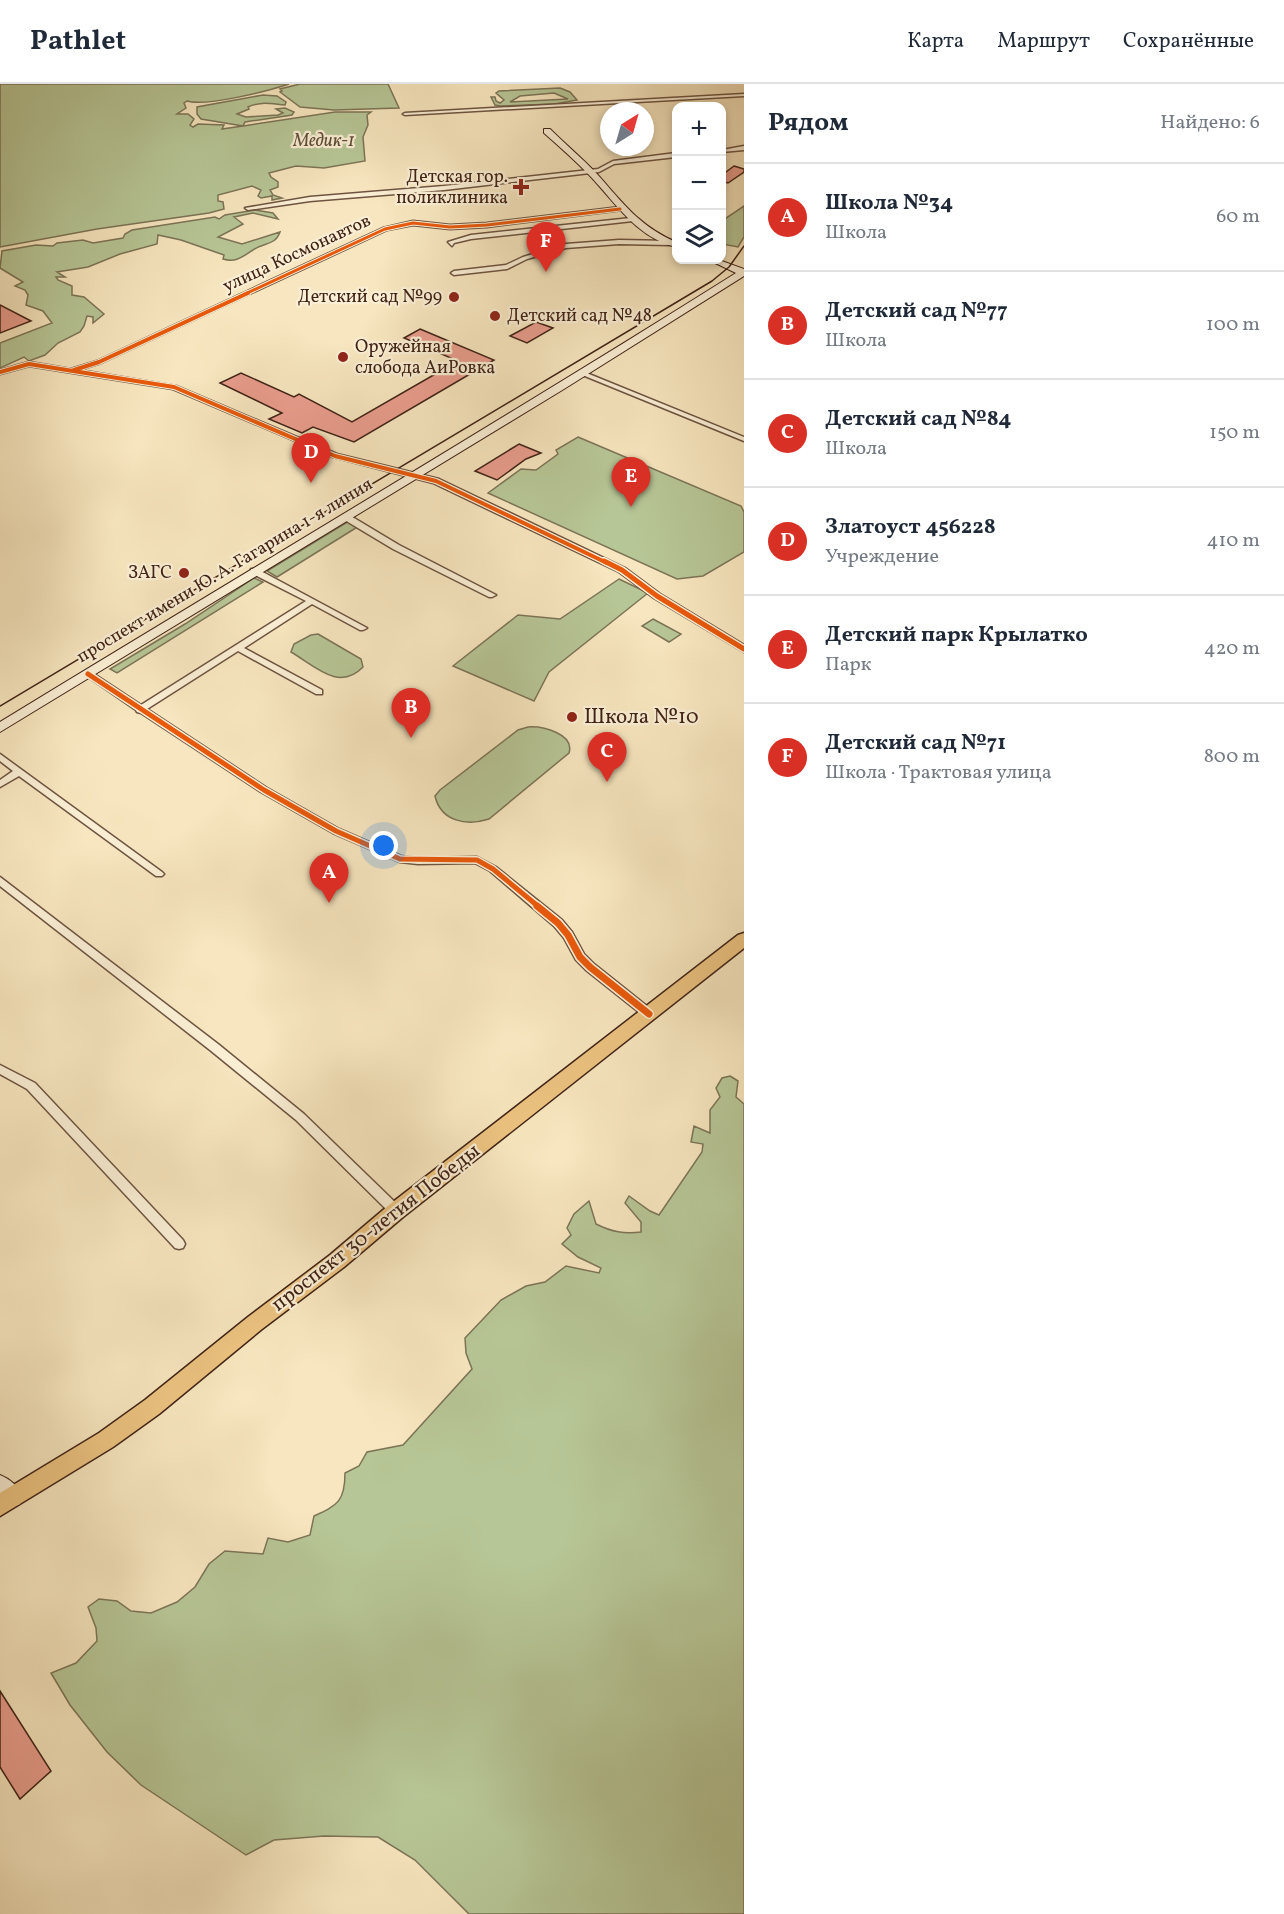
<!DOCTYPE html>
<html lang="ru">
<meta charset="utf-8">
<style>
body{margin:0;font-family:Vollkorn,serif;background:#f2f2f3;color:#1f2937}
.controls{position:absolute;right:18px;top:18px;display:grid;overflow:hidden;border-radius:12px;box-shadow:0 3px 9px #0003}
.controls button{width:54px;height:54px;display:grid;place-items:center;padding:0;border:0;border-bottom:2px solid #e0e1e3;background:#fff;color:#1f2937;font:30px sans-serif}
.compass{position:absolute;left:600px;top:18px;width:54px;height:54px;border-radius:50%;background:#fff;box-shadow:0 3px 9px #0003;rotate:37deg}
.you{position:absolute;left:384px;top:762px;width:21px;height:21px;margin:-15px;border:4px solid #fff;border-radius:50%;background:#1a73e8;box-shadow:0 0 0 9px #1a73e833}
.badge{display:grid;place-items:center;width:39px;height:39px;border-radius:50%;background:#d93025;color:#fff;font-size:20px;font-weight:700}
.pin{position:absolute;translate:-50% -50px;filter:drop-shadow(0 2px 3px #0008)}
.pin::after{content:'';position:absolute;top:32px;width:21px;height:18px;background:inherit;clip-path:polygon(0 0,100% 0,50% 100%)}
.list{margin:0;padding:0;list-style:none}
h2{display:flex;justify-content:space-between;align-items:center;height:78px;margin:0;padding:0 24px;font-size:26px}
h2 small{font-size:20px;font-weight:400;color:#747a83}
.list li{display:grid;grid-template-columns:39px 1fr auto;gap:18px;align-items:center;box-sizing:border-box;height:108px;padding:0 24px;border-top:2px solid #e0e1e3}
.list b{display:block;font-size:22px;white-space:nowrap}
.list p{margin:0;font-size:20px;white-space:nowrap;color:#747a83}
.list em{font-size:20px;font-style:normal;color:#747a83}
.icon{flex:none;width:33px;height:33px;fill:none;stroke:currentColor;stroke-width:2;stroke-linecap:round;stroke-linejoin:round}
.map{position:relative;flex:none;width:744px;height:1830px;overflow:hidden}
header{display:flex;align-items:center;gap:36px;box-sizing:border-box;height:84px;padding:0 30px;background:#fff;border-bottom:2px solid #e0e1e3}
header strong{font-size:28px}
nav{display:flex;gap:33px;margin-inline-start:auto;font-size:21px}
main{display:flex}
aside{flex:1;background:#fff}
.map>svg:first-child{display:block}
.green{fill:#b7c696;stroke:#7c7456;stroke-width:1.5;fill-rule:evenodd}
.building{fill:#e99d8d;stroke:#402317;stroke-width:1.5}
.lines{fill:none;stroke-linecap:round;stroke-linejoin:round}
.street-casing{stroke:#6e5441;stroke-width:3}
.secondary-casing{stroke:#402317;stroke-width:2}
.primary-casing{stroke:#402317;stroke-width:3}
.street{fill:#faefd5;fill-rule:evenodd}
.secondary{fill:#faefd5;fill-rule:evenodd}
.primary{fill:#ecc380;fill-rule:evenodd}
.tram{stroke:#402317;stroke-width:1.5}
.cycleway-far3-casing{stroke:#faefd5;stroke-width:5}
.cycleway-far2-casing{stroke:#faefd5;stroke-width:6}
.cycleway-far1-casing{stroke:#faefd5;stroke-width:8}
.cycleway-casing{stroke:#faefd5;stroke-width:10}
.cycleway-far3{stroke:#e8590c;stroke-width:3}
.cycleway-far2{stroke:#e8590c;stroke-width:4}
.cycleway-far1{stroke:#e8590c;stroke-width:5}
.cycleway{stroke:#e8590c;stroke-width:7}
.poi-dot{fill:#8f2418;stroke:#faefd5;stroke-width:2}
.labels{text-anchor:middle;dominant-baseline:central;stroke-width:4.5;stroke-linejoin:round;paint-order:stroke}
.far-park-label{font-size:18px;font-style:italic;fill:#5e4c37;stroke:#faefd5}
.far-poi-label{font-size:18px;fill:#402317;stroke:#faefd5;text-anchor:end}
.far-street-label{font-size:18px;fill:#402317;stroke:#faefd5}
.poi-label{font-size:21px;fill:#402317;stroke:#faefd5;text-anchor:start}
.street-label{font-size:21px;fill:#402317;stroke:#faefd5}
</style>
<header>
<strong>Pathlet</strong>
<nav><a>Карта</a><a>Маршрут</a><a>Сохранённые</a></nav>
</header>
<main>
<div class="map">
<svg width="744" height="1830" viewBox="0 0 744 1830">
<rect width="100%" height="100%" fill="#f7e6bf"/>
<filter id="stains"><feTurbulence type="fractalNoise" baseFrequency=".00333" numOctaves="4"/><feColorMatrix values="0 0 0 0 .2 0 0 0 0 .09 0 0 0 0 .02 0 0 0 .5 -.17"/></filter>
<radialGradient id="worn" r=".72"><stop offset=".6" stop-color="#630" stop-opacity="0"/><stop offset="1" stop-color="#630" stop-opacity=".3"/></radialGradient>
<path class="green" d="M0,0H289C268,7 205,23 187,17L184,19L186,24L177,30H188L194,35L190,41L193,43L198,40L224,41L222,45L243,42L201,35L197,30V23L263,11L277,12L286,18L285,21C272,20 260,17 248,23L249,25L237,30L246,33L278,31L283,29L276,25L285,24L294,28L292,31L245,38L243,42L335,28H371L367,31L368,41L363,53L365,77L324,84L296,82L269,89L271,93L278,98V103L270,106L273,111L282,114L272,116V112L261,114L258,112L261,106L252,102L218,111V117L223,118L224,125L209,129L97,145L0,163Z
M300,0H388L399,24L334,26L300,23L280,8L282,7L280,5Z
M560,4L570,8L577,16L555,20L500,22L495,21L491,13H495L496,17L500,19L504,16L496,9L499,7ZM554,9L568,15L510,18L520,12Z
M744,122V153L738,163L722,160V137Z
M255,126L273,129L278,135L253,129L234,133L243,140L218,153L242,160L280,148C275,162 264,158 253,166C243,172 237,179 223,175L224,171L181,156L158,151L157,160L120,170L88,183L57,188L65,193H56L58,196L72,202V211L84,213L104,230L93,239V233L87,232L84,242L80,248L58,259L45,271L29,277L24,273L0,284V259L52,239L43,227L26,221L28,211L25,206L15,202L23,198L0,184L2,167L36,161L53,162L57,159L83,156L93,159L123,154L125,150L132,146L215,133L219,135L225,131Z
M578,353L741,422L744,428V468L703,492L677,495L488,409L521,385L536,386L558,370L556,366Z
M349,437L359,442L277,493L267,487Z
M254,494L263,498L117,589L110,585L185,540Z
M619,495L648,509L549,588L534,617L453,582L518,531L560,535Z
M653,535L681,550L669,558L642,542Z
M318,550L361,575L363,583C339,608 315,582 291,568L294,560L311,551Z
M528,643C543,642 575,650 569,669L489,735C467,742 441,738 435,712L440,706L518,646Z
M730,992L738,997L736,1013L744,1020V1830H469L415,1776L378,1753L324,1752L274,1756L246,1771L141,1701L107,1668L70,1621L51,1589L76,1579L97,1557L96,1544L88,1523L99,1515L117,1517L131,1527L151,1529L177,1518L195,1503L209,1480L225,1467L263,1470L268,1454L288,1458L310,1451L314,1432C338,1421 345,1417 345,1389L359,1382L367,1368L403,1361L472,1285L466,1269L465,1254L501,1216L526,1202L545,1198L566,1182L599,1189L601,1184L578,1173L562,1160L571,1151L567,1144L574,1130L589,1117L596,1140C612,1148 624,1150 641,1148V1138L625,1119L629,1112L650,1127L659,1131L702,1068L703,1060L691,1058L694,1042L710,1049V1026L720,1013L716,1004L722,994Z"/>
<path class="building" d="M734,82L744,85V88L728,99L722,97V91Z
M0,221L31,237L0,249Z
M536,238L553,244L527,259L510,252Z
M420,245L494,276L354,358L313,343L302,349L269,335L282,329L220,299L241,289L294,313L299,310L352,338L458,277L404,254Z
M519,360L541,369L526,375L497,396L475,387Z
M0,1607L51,1687L20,1715L0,1683Z"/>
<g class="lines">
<g class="street-casing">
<path id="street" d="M744,10V12L405,31L403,30L405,29Z
M744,62V66L722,68V66Z
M676,69V73L614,80L599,88L444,106L310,117L248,126L245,124L310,113L444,102L598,85L613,77Z
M620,123L623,125L622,126L487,143L450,145L413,141L387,146L101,279L79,286L176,302L337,370L439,395L625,484L660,510L744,561V568L654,514L619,488L433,399L333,373L173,305L29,282L0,290V286L29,278L71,285L97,277L383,144L413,137L450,141L487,139Z
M631,134L634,136L633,137L471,155L454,159L452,162L448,158L471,151Z
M619,156L670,157L673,159L670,161L619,160L566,164L527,175L507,185L454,191L451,189L454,187L506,181L523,173L566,160Z
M580,288H584L744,353V357L580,290Z
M343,431H349L399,461L496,511L492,513H489L393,465L343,435Z
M251,485H257L367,544L363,546H360L312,520L244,564L322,606V610H316L238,567L147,625L267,704L339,745L401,772L418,774L477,773L496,783L562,836L572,848L584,870L594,880L653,927L654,930L653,933H645L586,886L576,876L564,854L554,842L490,787L475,779L418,780L400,778L333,749L261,708L141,629L137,628L136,626L84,590L88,587L91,588L141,621L306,517L251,489Z
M0,670L162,788L164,790L162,792H156L19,692L0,703V696L13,687L0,677Z
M0,793L218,960L304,1030L400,1123L402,1127L400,1131L396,1132L392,1131L296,1036L210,966L0,802Z
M0,981L35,999L183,1156L185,1160L183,1164L179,1165L175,1164L27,1005L0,990Z"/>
</g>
<g class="secondary-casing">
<path id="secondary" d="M544,45H550C565,60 582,74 597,90C623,119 639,142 676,158V163C638,154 617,121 592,94C577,78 560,63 544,49Z
M709,176H719L744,185V192L564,305L0,648V638C245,488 493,342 736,189Z
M0,1391C10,1395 19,1403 23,1413L20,1420L13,1423L0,1414Z"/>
</g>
<g class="primary-casing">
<path id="primary" d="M744,849V864L403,1133L344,1183L262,1245L159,1330L113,1363L0,1432V1409L99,1349L145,1316L248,1233L330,1171L389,1121L738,851Z"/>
</g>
<use href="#street" class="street"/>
<use href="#secondary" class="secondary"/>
<use href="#primary" class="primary"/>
<path class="tram" d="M0,622L712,197L729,183L744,162"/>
<g class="cycleway-far3-casing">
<path id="cycleway-far3" d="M245,210L385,145L413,139L450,143L487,141L620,125"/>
</g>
<g class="cycleway-far2-casing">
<path id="cycleway-far2" d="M74,286L99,278L248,209
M0,288L29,280L174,303L335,372L436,397L607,479"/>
</g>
<g class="cycleway-far1-casing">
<path id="cycleway-far1" d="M604,477L622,486L657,512L744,565
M88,590L264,706L336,747L400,775L477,776L493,785L539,823"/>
</g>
<g class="cycleway-casing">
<path id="cycleway" d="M537,822L558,839L568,851L580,873L590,883L649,930"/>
</g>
<use href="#cycleway-far3" class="cycleway-far3"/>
<use href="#cycleway-far2" class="cycleway-far2"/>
<use href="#cycleway-far1" class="cycleway-far1"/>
<use href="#cycleway" class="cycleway"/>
</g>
<g class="poi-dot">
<path d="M518 94h6v6h6v6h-6v6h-6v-6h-6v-6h6z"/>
<circle cx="454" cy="213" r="6"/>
<circle cx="495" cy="232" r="6"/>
<circle cx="343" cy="273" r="6"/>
<circle cx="184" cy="489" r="6"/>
<circle cx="572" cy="633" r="6"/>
</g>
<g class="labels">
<g class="far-park-label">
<text x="324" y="57">Медик-1</text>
</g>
<g class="far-poi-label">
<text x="508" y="93">Детская гор.<tspan x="508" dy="21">поликлиника</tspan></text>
<text x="442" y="213">Детский сад №99</text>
<text x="507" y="232" text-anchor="start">Детский сад №48</text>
<text x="355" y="263" text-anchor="start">Оружейная<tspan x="355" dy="21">слобода АиРовка</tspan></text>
<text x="172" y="489">ЗАГС</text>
</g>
<g class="far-street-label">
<text transform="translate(297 170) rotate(-25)">улица Космонавтов</text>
<text transform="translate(225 487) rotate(-31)">проспект имени Ю. А. Гагарина 1-я линия</text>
</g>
<g class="poi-label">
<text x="584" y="633">Школа №10</text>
</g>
<g class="street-label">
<text transform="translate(376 1144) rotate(-38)">проспект 30-летия Победы</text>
</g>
</g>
<rect width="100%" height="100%" filter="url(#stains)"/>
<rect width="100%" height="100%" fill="url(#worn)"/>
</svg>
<div class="controls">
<button>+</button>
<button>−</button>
<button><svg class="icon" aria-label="layers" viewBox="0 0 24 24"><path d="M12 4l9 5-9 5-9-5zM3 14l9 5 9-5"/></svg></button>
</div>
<svg class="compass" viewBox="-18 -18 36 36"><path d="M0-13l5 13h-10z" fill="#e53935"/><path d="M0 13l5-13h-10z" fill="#747a83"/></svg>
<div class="you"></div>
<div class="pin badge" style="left:329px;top:819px">A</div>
<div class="pin badge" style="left:411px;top:654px">B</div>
<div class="pin badge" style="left:607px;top:698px">C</div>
<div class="pin badge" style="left:311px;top:399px">D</div>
<div class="pin badge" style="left:631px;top:423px">E</div>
<div class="pin badge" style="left:546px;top:188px">F</div>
</div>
<aside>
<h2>Рядом<small>Найдено: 6</small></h2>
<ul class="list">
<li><span class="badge">A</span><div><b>Школа №34</b><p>Школа</p></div><em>60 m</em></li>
<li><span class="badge">B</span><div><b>Детский сад №77</b><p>Школа</p></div><em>100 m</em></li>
<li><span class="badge">C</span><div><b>Детский сад №84</b><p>Школа</p></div><em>150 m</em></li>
<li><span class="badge">D</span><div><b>Златоуст 456228</b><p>Учреждение</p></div><em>410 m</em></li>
<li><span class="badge">E</span><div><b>Детский парк Крылатко</b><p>Парк</p></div><em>420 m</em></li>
<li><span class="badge">F</span><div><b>Детский сад №71</b><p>Школа · Трактовая улица</p></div><em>800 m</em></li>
</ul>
</aside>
</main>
